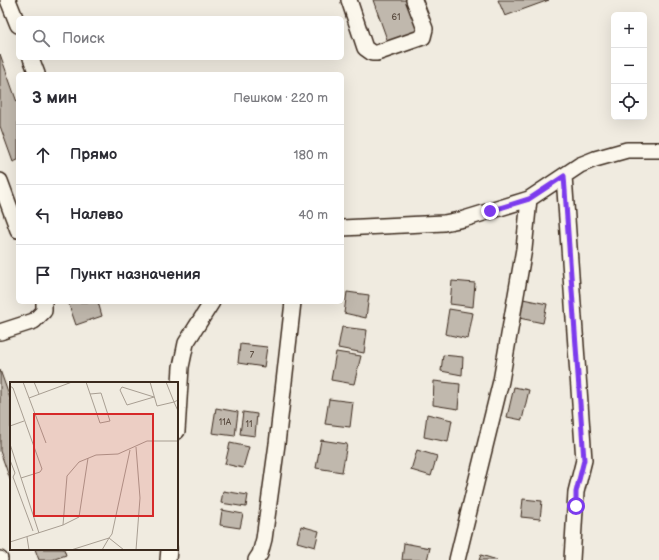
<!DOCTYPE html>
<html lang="ru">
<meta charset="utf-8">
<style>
body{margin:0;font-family:"Balsamiq Sans",sans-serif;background:#f2f2f3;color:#2b2b33}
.controls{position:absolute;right:12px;top:12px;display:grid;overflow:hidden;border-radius:6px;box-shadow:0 4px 16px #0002}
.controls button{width:36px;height:36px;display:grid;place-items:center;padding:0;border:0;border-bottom:1px solid #e1e1e2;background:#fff;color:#2b2b33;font:20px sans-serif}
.stop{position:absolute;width:12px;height:12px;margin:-9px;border:3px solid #7c3aed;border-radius:50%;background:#fff}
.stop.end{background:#7c3aed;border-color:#fff;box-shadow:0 1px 4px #0008}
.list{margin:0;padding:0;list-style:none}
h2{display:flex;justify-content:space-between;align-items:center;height:52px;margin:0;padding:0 16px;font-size:17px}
h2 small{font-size:13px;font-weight:400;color:#7c7c81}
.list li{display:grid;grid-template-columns:26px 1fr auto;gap:12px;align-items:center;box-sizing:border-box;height:60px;padding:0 16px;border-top:1px solid #e1e1e2}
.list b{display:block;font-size:15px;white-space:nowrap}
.list em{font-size:13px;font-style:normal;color:#7c7c81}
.icon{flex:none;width:22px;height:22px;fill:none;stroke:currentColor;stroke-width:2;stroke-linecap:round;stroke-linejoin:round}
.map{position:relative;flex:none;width:659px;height:560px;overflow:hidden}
.search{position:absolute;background:#fff;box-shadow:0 4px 16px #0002;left:16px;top:16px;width:328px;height:44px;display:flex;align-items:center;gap:10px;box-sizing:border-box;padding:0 14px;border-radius:6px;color:#7c7c81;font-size:15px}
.panel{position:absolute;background:#fff;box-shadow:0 4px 16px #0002;left:16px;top:72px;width:328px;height:232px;border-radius:6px}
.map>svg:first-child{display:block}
.building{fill:#c0b8ad;stroke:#3b2a1e}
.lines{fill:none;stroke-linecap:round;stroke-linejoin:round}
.minor-casing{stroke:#3b2a1e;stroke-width:18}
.minor{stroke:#fbf7ec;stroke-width:15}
.route{stroke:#7c3aed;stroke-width:5}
.labels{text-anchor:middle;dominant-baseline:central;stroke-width:4;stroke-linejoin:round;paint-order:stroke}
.number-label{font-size:9px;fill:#5c4e42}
.inset-road{fill:none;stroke:#a89e92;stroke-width:1}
.view{fill:#d62828;fill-opacity:0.15;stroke:#d62828;stroke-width:2}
.inset-edge{fill:none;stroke:#3b2a1e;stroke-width:2}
</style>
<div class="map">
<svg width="659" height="560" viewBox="0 0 659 560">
<rect width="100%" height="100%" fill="#f0ebe0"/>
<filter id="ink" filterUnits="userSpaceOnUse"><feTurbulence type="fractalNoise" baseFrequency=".025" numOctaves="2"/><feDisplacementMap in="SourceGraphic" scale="8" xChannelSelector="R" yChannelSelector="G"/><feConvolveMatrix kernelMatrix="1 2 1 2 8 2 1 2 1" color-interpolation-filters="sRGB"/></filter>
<g filter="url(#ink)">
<path class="building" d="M373,0H407L419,34L389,45Z
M498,0H549L505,16Z
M0,54L18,105V160L13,162L0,126Z
M452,281L475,283L473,307L450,304Z
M347,292L369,295L366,318L344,313Z
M523,299L547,304L543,323L519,318Z
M68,302H98L102,316L76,325Z
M449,309L473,313L468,339L445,334Z
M342,327L367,330L364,353L338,348Z
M240,344L267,347L264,367L238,363Z
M336,352L361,356L354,384L331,380Z
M443,355L463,357L462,375L441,371Z
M0,370L11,401V482L0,451Z
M434,381L460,384L458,409L433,405Z
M514,387L529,390L522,420L507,417Z
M329,399L353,402L350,427L325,424Z
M216,408L238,412L235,436L212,433Z
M243,412L257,414L255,436L240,434Z
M427,414L452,420L448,442L424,437Z
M321,440L347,444L342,472L316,468Z
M230,443L249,447L243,468L225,464Z
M417,450L437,456L431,476L411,470Z
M223,491L248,495L246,507L221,503Z
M523,499L542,501L540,519L521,517Z
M222,510L243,514L240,528L220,525Z
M301,526L319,531L315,547L297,542Z
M404,543L430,548L427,560H402Z
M35,549H64L66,555L52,560H39Z
M481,555L497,560H479Z"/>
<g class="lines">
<g class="minor-casing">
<path id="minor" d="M8,0L18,25
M349,0L365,48L372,53H377L423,37L425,29L414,0
M31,58L37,74
M564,176L584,460L576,492L572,560
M0,181L18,230
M342,228L444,223L464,219L529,199L580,165L595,159L627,150H659
M0,332L34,321L44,311V302
M177,431L181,367L186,343L212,302
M0,559V560
M168,560L169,549
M256,560L260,554L264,539L277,444L293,302
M457,560L501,381L524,249L529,199"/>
</g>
<use href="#minor" class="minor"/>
</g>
</g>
<g class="lines" filter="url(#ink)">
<path class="route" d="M490,211L529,199L564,176L584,460L576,492V506"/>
</g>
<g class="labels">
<g class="number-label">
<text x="396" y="17">61</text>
<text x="252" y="355">7</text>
<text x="225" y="422">11А</text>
<text x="249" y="424">11</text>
</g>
</g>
<g transform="translate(10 382)">
<rect width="168" height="168" fill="#f0ebe0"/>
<path class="inset-road" d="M13,0L36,61M24,0L29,12M76,0L90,41L100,39L91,11L80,12M140,0L147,24L164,20L168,29M156,0L164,20L168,18M0,4L3,6L32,87L30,90L11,96M112,5L144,15L117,23L110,8ZM19,16L62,0M0,44L14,39M0,62L29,151M126,65L130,116L126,168M0,78L5,91L3,95L23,149M53,143L57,94L69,80L86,73L108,72L137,59H168M17,155L19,168M0,160L53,143L69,135L78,76M61,168L99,156L102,152L120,68M92,168L99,156L114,168"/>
<path class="view" d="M24,32H143V134H24Z"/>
<rect width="168" height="168" class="inset-edge"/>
</g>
</svg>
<div class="controls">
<button>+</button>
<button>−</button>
<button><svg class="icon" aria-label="locate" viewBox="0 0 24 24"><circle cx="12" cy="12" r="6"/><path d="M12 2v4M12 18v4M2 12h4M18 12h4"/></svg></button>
</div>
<div class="stop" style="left:576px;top:506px"></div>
<div class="stop end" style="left:490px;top:211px"></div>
<div class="search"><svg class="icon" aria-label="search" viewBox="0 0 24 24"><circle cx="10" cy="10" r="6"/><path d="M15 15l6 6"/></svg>Поиск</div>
<section class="panel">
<h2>3 мин<small>Пешком · 220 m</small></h2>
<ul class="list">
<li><svg class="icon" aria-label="ahead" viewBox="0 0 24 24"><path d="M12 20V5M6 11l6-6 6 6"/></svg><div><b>Прямо</b></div><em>180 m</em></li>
<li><svg class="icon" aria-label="left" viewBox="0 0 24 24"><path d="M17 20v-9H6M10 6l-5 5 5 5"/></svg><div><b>Налево</b></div><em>40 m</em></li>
<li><svg class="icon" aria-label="arrive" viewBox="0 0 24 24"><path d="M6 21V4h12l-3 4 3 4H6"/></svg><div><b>Пункт назначения</b></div></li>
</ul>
</section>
</div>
